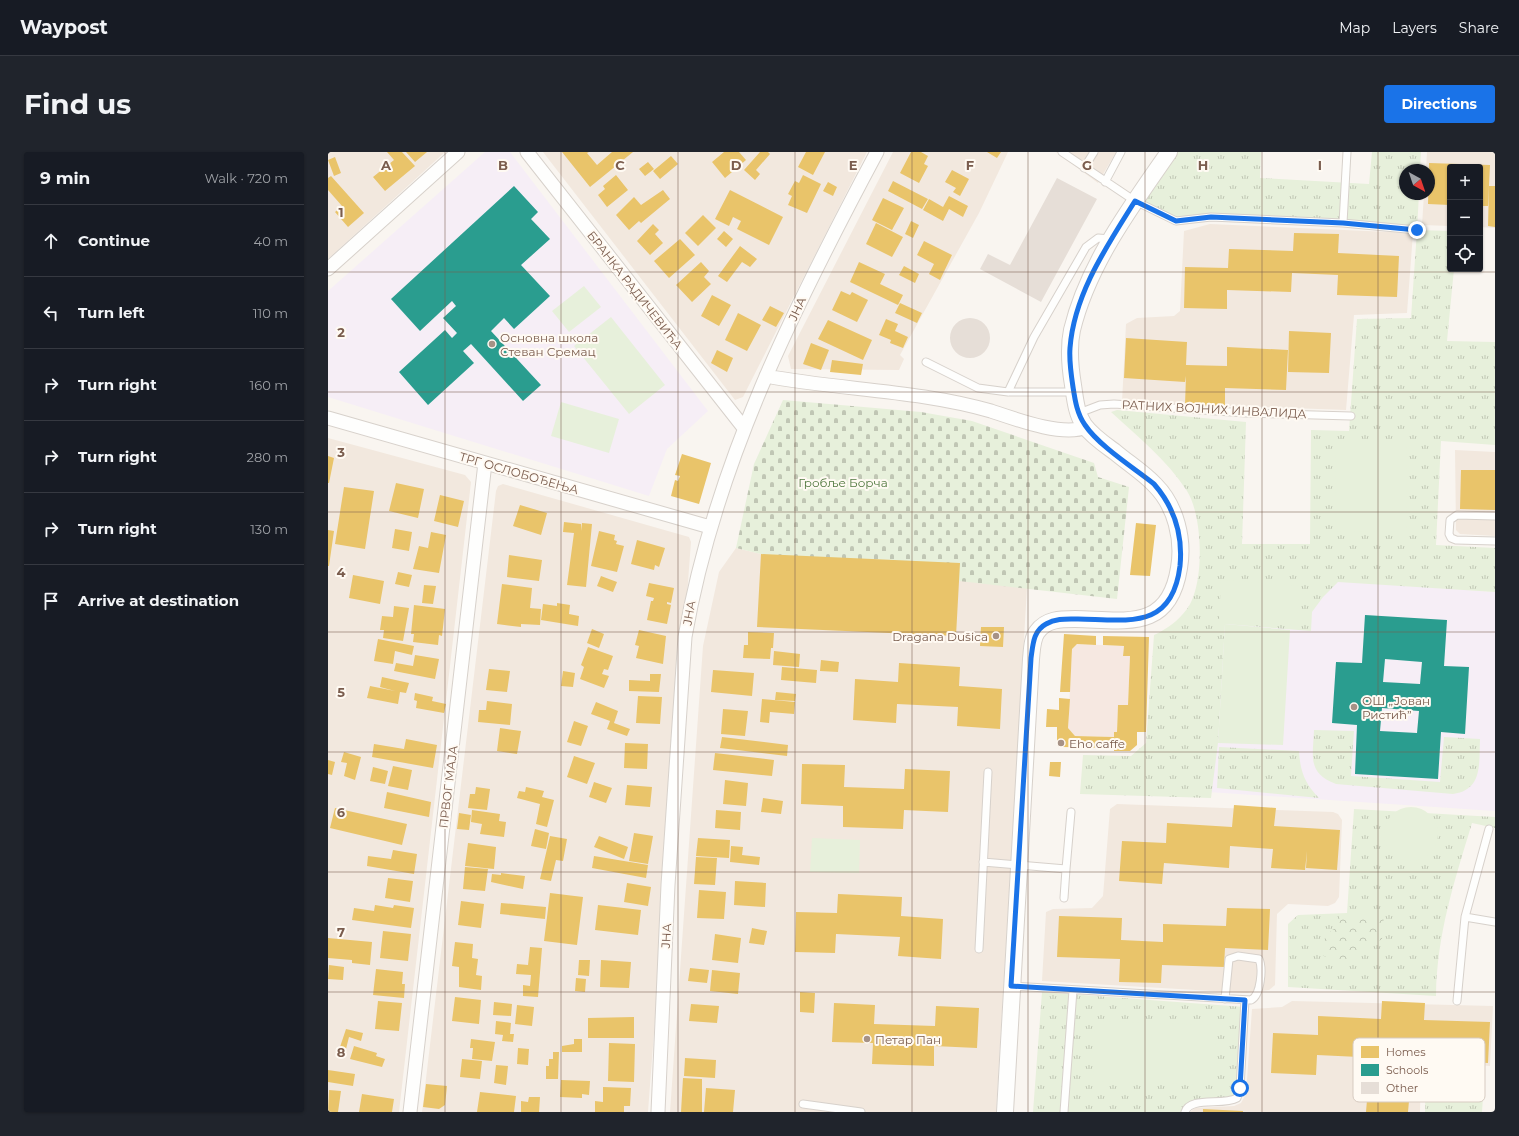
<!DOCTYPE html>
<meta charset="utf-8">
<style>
body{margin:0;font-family:Montserrat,sans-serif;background:#20242c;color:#f1f3f6}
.controls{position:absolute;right:12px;top:12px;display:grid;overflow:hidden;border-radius:4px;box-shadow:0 1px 3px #0004}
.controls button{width:36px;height:36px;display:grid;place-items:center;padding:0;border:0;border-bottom:1px solid #363941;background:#171b24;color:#f1f3f6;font:20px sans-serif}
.compass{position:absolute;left:1071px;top:12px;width:36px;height:36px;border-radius:50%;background:#171b24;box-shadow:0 1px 3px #0004;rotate:140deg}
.stop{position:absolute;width:12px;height:12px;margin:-9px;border:3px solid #1a73e8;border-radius:50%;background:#fff}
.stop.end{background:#1a73e8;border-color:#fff;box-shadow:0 1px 4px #0008}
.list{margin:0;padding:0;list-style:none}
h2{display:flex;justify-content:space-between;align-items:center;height:52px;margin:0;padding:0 16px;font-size:17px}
h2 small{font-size:13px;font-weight:400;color:#9ea1a6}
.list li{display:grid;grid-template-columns:26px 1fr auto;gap:12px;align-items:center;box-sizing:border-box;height:72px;padding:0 16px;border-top:1px solid #363941}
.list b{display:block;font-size:15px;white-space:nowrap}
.list em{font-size:13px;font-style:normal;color:#9ea1a6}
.icon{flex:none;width:22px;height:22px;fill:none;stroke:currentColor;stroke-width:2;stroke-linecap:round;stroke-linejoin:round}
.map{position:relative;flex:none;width:1167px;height:960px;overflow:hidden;border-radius:4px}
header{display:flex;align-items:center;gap:24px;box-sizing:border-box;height:56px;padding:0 20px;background:#171b24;border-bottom:1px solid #363941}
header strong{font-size:19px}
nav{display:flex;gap:22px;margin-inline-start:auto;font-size:14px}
.intro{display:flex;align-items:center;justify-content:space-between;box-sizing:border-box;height:96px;padding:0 24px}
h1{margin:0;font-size:28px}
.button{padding:10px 18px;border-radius:4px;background:#1a73e8;color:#fff;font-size:14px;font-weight:700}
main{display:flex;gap:24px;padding:0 24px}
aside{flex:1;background:#171b24;border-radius:4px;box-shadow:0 1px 3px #0004}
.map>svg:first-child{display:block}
.residential{fill:#f2e8de}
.commercial{fill:#f6e8e1}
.education{fill:#f6eef6}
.grass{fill:url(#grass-tufts)}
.cemetery{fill:url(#cemetery-stones)}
.park{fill:url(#park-crowns)}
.garden{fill:#e7f0db}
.homes{fill:#e9c46a}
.schools{fill:#2a9d8f;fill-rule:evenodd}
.building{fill:#e6ded7}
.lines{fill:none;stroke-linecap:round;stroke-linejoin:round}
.service-casing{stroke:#d7d1cb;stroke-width:9}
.minor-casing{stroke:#d7d1cb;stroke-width:15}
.tertiary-casing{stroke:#d7d1cb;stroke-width:18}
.service{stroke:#fefefd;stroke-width:7}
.minor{stroke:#fefefd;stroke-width:13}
.tertiary{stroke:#fefefd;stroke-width:16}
.route{stroke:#1a73e8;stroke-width:5}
.grid{fill:none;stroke:#7a5c4d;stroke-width:1;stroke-opacity:0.55}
.poi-dot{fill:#a69286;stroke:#fffaf3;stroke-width:1.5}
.labels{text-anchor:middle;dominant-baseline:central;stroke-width:4;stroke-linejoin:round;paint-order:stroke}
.street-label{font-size:12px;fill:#7a5c4d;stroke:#fffaf3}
.poi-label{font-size:12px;fill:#7a5c4d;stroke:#fffaf3;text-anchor:start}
.park-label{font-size:12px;fill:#537a41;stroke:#fffaf3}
.key{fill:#fffaf3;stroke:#d7cbc1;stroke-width:1}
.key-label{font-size:11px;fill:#7a5c4d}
.grid-label{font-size:13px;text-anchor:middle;font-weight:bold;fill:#7a5c4d;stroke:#fffaf3;stroke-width:4;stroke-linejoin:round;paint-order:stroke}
</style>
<header>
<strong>Waypost</strong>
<nav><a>Map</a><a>Layers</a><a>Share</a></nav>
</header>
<div class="intro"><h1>Find us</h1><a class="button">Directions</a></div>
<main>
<aside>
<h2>9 min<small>Walk · 720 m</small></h2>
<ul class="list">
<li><svg class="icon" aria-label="ahead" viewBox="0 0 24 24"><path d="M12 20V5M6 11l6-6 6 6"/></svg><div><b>Continue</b></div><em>40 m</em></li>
<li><svg class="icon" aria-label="left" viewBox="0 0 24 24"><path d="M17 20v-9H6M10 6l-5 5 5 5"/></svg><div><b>Turn left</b></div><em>110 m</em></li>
<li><svg class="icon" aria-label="right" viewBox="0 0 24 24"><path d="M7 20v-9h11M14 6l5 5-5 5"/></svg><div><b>Turn right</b></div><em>160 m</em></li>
<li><svg class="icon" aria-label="right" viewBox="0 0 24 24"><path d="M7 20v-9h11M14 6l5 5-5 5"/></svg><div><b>Turn right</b></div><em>280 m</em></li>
<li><svg class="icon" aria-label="right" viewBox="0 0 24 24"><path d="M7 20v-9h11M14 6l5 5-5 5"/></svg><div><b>Turn right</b></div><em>130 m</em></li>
<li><svg class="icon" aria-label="arrive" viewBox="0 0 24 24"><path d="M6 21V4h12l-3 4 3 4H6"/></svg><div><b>Arrive at destination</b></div></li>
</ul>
</aside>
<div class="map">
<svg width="1167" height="960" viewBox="0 0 1167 960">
<defs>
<pattern id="grass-tufts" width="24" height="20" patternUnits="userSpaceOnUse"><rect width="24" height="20" fill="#e7f0db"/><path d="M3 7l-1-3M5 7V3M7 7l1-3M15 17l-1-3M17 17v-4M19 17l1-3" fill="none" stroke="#c0c6b4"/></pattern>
<pattern id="cemetery-stones" width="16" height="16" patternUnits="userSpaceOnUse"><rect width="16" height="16" fill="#e7f0db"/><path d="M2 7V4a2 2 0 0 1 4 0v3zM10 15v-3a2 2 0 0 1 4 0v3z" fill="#c0c6b4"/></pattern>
<pattern id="park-crowns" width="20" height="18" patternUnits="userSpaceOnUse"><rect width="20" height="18" fill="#e7f0db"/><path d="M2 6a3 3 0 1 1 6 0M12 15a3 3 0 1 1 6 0" fill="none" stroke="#c0c6b4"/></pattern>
</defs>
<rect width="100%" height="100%" fill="#f9f5f0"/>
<path class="residential" d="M0,0H117L0,107Z
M215,0H539L415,245L407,248Z
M565,0H680L651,61L572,203L576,207L571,218L463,217L460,204Z
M728,0H788L770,31Z
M1099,0H1167V76L1152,75V15H1122V74L1094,73L1096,42H1101V18H1098Z
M882,72L1085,81L1079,161L1026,163L1018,258L794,250L798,172L809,166L846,164L852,159L856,79Z
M0,286L137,323L143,330L71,960H0Z
M1127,298L1167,300V384L1132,382L1128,378Z
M175,332L361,385L363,390L320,960H94L168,339L170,334Z
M408,396L433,402L699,436L668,960H342L375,494L391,420Z
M789,652L1005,660L1010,662L1014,668L1011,745L1007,751L1000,754L960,752L949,762L947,833L941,838L919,841L714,829L718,760L725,757L764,756L775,744L782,657Z
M964,849L1165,854L1162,914L1138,912H1093L1092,960H862L867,956L906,954L913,951L918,942L924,857L954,855Z"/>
<path class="commercial" d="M749,492L796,494L795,504H802L800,553H790L789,580L786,581V585L747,584L740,576L744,497Z"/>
<path class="education" d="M157,0H182L380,259L339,297L321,344L0,245V139Z
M893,421L1167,440V659L880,640Z"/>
<path class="grass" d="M841,0H933L932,26L1041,32L1044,0H1093L1092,18H1077V42H1091L1089,78L1122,79V117H1126L1119,189L1167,190V293L1113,289L1108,393L1167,396V440L1010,430L995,445L984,460L983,479L897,472L890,591L883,646L752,642L755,603L803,604L818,591L826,483C839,477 850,469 859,457C877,433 875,364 859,339C839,308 810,285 783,260L789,258L918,270L914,392H982L983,278L1021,279L1029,167L1083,166L1089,78L883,65L848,69L807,49Z
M986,578L1026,579L1023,624L1112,630L1116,585L1152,587C1151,611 1155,638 1125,642L1008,632C979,621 985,605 986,578Z
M891,595L971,599C972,619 977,632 991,646L889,636Z
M1026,657L1167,665V676L1144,671C1126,731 1109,781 1108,844L960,835V772L970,763L1019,761Z
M714,840L917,855L909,946L865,951L857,960H705Z
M1098,914L1157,915L1154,960H1097Z"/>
<path class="cemetery" d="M455,248L593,260L644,269L766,311L770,325L801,335L789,447L631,429L433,402L408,396L426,312Z"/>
<path class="park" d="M1012,762L1056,763L1054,787L1025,807L1013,814L991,801C993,789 1001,779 1011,773Z"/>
<path class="garden" d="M256,134L273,155L241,180L224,159Z
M283,165L337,233L301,262L246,194Z
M233,250L291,267L281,301L223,284Z
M1008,292H1079L1078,380L1007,379Z
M893,428L972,434L969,473L891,470Z
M897,472L962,478L955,593L890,591Z
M1056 682a27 27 0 1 1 54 0a27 27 0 1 1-54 0Z
M484,686L532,688L531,721L482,720Z
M767,869L888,873L885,933L765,929Z"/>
<path class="homes" d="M59,0H74L87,14L57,39L45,25L66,8Z
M78,0H99L87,10Z
M234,0H261L259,1L269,13L284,0H305L262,35Z
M396,0H411L418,8L397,26L384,10Z
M432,0H440L442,2L428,18L432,22L427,28L416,18Z
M478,0H497L485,23L470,15Z
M583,0H593L600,4L596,12L600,14L591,31L572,21Z
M659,0H673L669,6Z
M343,4L350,12L332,27L325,19Z
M7,5L13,21L6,24L0,8Z
M320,10L326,17L317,24L311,17Z
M1101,11L1162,13L1160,54H1152V15H1122V53L1100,52Z
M624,18L641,27L632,44L625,40L628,36L617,30Z
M288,23L300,38L279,55L270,43L277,37L275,34Z
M475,23L493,32L479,61L460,53L464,44L460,42L467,29L471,31Z
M3,24L36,61L20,75L7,60L14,54L0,38V26Z
M565,29L600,47L594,57L560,39Z
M500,30L509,35L505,44L495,39Z
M1161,34H1167V75L1160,74Z
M335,38L342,47L313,71L311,69L301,78L288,63L306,45L313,53Z
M402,38L455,65L441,93L409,77L413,69L405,65L401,74L387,67Z
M621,44L640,54L635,65L621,57L615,69L595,58L601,47L615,55Z
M555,46L576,56L564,78L544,68Z
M375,63L388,76L370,94L357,81Z
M583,69L591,73L585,86L577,82Z
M548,71L575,85L564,105L538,92Z
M325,72L331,78L327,82L335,91L322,103L309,89Z
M396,79L405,87L398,95L389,87Z
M966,81L1011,82L1010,101L1071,104L1069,145L1009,143L1010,123L964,121L963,140L899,138V157L856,156L857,115L900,116L901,97L965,99Z
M352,87L367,103L341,126L326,109Z
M596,89L624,103L612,128L601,122L606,112L589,103Z
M412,94L429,107L422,115L414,110L399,130L390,124Z
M373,110L381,119L376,125L383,132L364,150L348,133Z
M531,110L557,122L552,132L575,143L570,153L522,130Z
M576,114L591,122L587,131L571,123Z
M513,139L522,143L524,140L540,148L529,170L504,158Z
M384,143L403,153L391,174L373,164Z
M572,151L594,161L589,171L567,161Z
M442,154L456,161L448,175L434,168Z
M410,161L433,173L419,199L397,188Z
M558,167L570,172L567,179L580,185L575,196L562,191L563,188L551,183Z
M500,168L544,188L535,208L490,187Z
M961,179L1003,181L1001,221L960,220Z
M798,186L859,190L858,213L899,214V195L960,198L958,238L897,236V254L857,253L858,224L857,230L796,226Z
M483,191L501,198L493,218L475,212Z
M389,198L405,206L399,220L383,211Z
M504,208L535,212L533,223L502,220Z
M354,302L383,311L371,352L343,344L347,328L350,329L352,324L347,323Z
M0,304L6,306L1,331H0Z
M1133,318H1167V358L1132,357Z
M68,331L96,337L90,366L61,359Z
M16,335L46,339L37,397L7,392Z
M112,343L136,349L130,375L106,369Z
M192,353L219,361L213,383L185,374Z
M236,370L253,372V379L254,371L264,372L258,435L239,433L246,381L235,380Z
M808,371L828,373L822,424L802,423Z
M67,377L84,380L81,399L64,396Z
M0,378L6,379L1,414H0Z
M271,379L287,383L286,388L289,389L288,392L296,394L289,420L263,414Z
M103,380L118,383L111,421L85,417L91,394L100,396Z
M309,388L337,396L331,415L327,413L326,418L303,412Z
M433,402L632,411L628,484L429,475Z
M181,403L214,408L211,429L179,425Z
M70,420L84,423L81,435L67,432Z
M25,423L56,429L52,452L21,446Z
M273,424L289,430L285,440L269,434Z
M321,431L346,436L343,451L339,450V452L343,453L339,472L319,468L323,449H325L326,446L318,444Z
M174,432L204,436L202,456L213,457L212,473L193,472V475L169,472Z
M96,433L108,434L105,452L94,451Z
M229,451L242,453L241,462L251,464L250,474L213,468L215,452L229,454Z
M86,453L117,457L114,484L111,483L110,493L85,490L86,482H83Z
M66,454L81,456L75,489L55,486L56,478H52L54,464L65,465Z
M653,475H676L675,495L652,494Z
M264,477L276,482L271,496L259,491Z
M311,478L338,484L335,512L308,506L311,494L307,493Z
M420,480L446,481L445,496H443L442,507L415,506L416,493H420Z
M736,482L768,484V493L749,492L744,497L742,540H732Z
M775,484L821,485L818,580H809V593L802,599H786V596L735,595L729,589V575H718L719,557L731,558V546L742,547L740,576L747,584L786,585V580H789L790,553H800L802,504H795L796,494L775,493Z
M50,487L86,494L84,503L67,499L65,512L46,509Z
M260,495L285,504L280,518L276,517L274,522L281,524L276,536L252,527L256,515L253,513Z
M446,499L472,502L471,515L445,513Z
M87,503L111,507L107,527L66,519L68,511L85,514Z
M493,508L511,510L510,520L492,519Z
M571,511L632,515L631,534L674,537L672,577L629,574L630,555L569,552L568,571L525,568L527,527L570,530Z
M454,515L489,518L488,531L453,528Z
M161,517L182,519L179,540L158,538Z
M385,518L426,521L424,544L383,540Z
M235,519L247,521L245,535L233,534Z
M322,522H333L331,540L301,539V528L322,529Z
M54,525L81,531L78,541L72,540L70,552L39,546L42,534L67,539L52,535Z
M448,540L468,542L467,549L447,548Z
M87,541L105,545L104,549L118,552L116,561L88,556L89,549L86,548Z
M310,544L334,545L332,572L308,571Z
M434,547L467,550L466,562L442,560L441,571L432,570Z
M159,549L184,552L182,573L150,570L151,558H158Z
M268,550L290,559L286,571L302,577L299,584L279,577L282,569L263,562Z
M395,557L420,559L417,584L393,582Z
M246,569L260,574L253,594L239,590Z
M172,576L193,579L189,602L169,599Z
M394,585L460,593L459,604L392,596Z
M78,587L109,593L105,616L44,605L46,592L76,597Z
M297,591L320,592L319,617L296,616Z
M16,600L33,605L27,628L16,624L19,611L13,610Z
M387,601L446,608L444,624L385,618Z
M246,604L267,611L259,632L239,625Z
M0,608L7,610L4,623L0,622Z
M722,610H733L732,625L721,624Z
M474,612L517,613L516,635L576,637L577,617L622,619L620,660L576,658L575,677L515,675V654L473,652Z
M65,614L84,618L80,638L60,634Z
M45,615L60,619L57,632L42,629Z
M397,628L420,631L418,654L395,652Z
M266,630L284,636L278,651L261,645Z
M299,633L324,635L322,655L297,653Z
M148,635L162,637L159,658L140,656L142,642H147Z
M198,635L216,639L214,645L226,648L219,675L208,672L212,652L189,646L191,639L197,640Z
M59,640L103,650L101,665L56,656Z
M435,646L455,649L453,662L433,660Z
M906,653L948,656L946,674L1012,678L1009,718L978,716L979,699L977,718L943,716L945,697L902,694L901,716L836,711L834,732L791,729L794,689L838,691L839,671L904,675Z
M7,656L79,672L74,693L2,676Z
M144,658L172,662L171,669L178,670L176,685L152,682L154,672L143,670Z
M388,658L413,660L412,678L387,676Z
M131,661L143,663L141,678L129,677Z
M207,677L221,681L218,697L203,694Z
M306,681L325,684L320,712L301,709Z
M222,684L239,687L235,709L228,708L223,729L212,727Z
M271,684L300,695L296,707L266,695Z
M370,686L402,688L401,706L368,704Z
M140,691L168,695L166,717L137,714Z
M403,694L415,695L414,703L432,705L431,713L402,710Z
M65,698L89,702L86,722L39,714L40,704L63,707Z
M266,704L320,713L318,726L264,716Z
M368,705L389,706L387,733L366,732Z
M137,715L160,717L157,739L135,737Z
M173,721L197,724L195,737L163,730L164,722L173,723Z
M60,726L85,729L82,750L57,746Z
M407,729L438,731L437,755L406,753Z
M299,731L323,735L320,754L296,750Z
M371,738L398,740L396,767L369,766Z
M222,741L255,745L249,793L216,789Z
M510,742L574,745L573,764L615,767L613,807L570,804L572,785L508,782L507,801L467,800L468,760L509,761Z
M133,749L156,752L153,776L130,773Z
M173,751L218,755L217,767L172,762Z
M47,753L65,756L66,753L86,756L83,776L24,768L26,756L46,759Z
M270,753L313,758L310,783L267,778Z
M899,756L942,757L940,798L897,796L896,815L834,813L833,831L791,830L792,807L729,805L731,764L794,766L793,788L835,790V772L898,774Z
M424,776L439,779L436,793L421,791Z
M55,779L83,782L80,809L52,806Z
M387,782L413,786L410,811L384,808Z
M0,786L44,790L42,813L24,811V808L0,806Z
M127,790L145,792L144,806L150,807L148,823L154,824L153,838L131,835V815L124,814Z
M202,795L214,796L210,845L195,844V833L202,834L203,823L188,822L189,812L200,813Z
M251,808H262L261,824L250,823Z
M273,808L303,810L301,836L272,835Z
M1,813L16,815L15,828L0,827Z
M362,816L381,818L379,831L360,829Z
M48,817L75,820L74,832H77L76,846L45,843Z
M384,818L412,821L410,842L382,839Z
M248,826L258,827L257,840L247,839Z
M472,840L487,841L486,861L472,860Z
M127,845L153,848L151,872L124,869Z
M50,849L74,851L71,879L47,877Z
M1054,849L1097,851L1096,868L1162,870L1160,911L1094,908L1095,891L1052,889V906L989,903L988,923L943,921L945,881L990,883V864L1053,867Z
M166,850L184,852L183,864L165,863Z
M506,851L547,853L546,872L607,874L608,854L651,856L649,896L606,894V914L544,912L545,891L504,890Z
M363,852L391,854L389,871L361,869Z
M189,853L206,855L204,874L187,872Z
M306,865V886H260V866Z
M168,869L183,871L182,882H186L185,890L174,889L175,883L167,882Z
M18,877L35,881L33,889L21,885L18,897L12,895Z
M143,887L167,890L164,909L144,907L145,896H142Z
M246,887H254V900H234V894L246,892Z
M281,891L307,892L306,930L280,929Z
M26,894L49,901L48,904L57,907L54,915L22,907Z
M190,896L201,897L200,913L189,912Z
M225,900H231L230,927H218V914H221V907H225Z
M357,906L388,908L387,926L356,924Z
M134,907L154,909L152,927L132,925Z
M168,913L180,914L178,933L166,931Z
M0,918L27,922L25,934L0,930Z
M355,926L374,927V960H353Z
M233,928L262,929L261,943L254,942V946L232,945Z
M98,932L119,934L117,953L111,957L95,955Z
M275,935L303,936L302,954H296V960H267V949L275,950Z
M378,936L407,938L405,960H376Z
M1,938L13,939L10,960H0Z
M152,940L188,944L186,960H149Z
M34,942L66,947L64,960H31Z
M201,945H212L211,960H193V949L200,950Z
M1039,948L1081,949L1080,960H1038Z
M875,957L915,959V960H875Z"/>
<path class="schools" d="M186,34L210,60L203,67L222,87L193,113L222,144L186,177L176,166L163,179L213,233L195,249L143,192L135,199L146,211L100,253L71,220L117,178L124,186L129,181L115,166L128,154L124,149L92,179L63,147Z
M1037,463L1119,468L1116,514L1141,515L1137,582L1113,580L1110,627L1027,622L1029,573L1004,571L1008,510L1034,511ZM1057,507L1094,510L1092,532L1055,530ZM1054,556L1091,559L1089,581L1052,579Z"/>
<path class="building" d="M729,26L769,47L713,150L652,117L660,102L682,113Z
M622 186a20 20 0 1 1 40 0a20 20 0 1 1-40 0Z"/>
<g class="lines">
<g class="service-casing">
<path id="service" d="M734,0L807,49L848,69L883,65L1015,71L1089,78
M756,16L766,0
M777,30L793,0
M1015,71L1019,0
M598,210L650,236L680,240H746
M680,240L706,185L758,95L770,86L783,87
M751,261L772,253L786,252L918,261L1023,264
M1167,364L1129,363L1122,368L1121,382L1123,386L1128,388L1167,389
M655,710L738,717L736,746
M738,717L743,660
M1137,765L1167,770
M651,797L660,620
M683,834L923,848C933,843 935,816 931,807L910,804L901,807L897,847
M1129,849L1137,765L1161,677
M475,952L533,960
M736,960L745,838
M857,960C862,944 895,954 909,946L912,936L917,848"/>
</g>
<g class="minor-casing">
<path id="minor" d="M199,0L416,276
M0,117L130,0
M438,224C512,238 590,238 663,259C687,267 735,285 758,275
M0,266L382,375
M82,960L157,311
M330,960L340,733L357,485C387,312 467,153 549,0"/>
</g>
<g class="tertiary-casing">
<path id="tertiary" d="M677,960L703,507C704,498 704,487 709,480C718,467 733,467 747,467C797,468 841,480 851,416C856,388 848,354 827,333C816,321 800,311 787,300C776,292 764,284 756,273C748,261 747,246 745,233C742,215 740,197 744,178C760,112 803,55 841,0"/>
</g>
<use href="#service" class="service"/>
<use href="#minor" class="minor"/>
<use href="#tertiary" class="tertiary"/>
</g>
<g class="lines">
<path class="route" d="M912,936L917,848L683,834L703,506C705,493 705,479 718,472C728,466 739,467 750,467C801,468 844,478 852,414C855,383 846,355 826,332C806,316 771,294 757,273C749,262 747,248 745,235C743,222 741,209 742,196C746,142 779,94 807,49L848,69L883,65L1015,71L1089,78"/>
</g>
<path class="grid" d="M117,0V960M233,0V960M350,0V960M467,0V960M584,0V960M700,0V960M817,0V960M934,0V960M1050,0V960M0,120H1167M0,240H1167M0,360H1167M0,480H1167M0,600H1167M0,720H1167M0,840H1167"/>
<g class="poi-dot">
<circle cx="164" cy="192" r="4"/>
<circle cx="668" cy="484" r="4"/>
<circle cx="1026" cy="555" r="4"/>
<circle cx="733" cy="591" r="4"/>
<circle cx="539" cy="887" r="4"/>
</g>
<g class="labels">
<g class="street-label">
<text transform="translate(307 138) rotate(52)">БРАНКА РАДИЧЕВИЋА</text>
<text transform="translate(469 157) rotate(-65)">ЈНА</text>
<text transform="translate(886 257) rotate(3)">РАТНИХ ВОЈНИХ ИНВАЛИДА</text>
<text transform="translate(191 321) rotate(16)">ТРГ ОСЛОБОЂЕЊА</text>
<text transform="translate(361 461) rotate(-80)">ЈНА</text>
<text transform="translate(120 635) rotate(-83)">ПРВОГ МАЈА</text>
<text transform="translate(338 784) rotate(-87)">ЈНА</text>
</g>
<g class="poi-label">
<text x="172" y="185">Основна школа<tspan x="172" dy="14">Стеван Сремац</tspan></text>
<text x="660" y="484" text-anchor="end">Dragana Dušica</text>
<text x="1034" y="548">ОШ „Јован<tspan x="1034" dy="14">Ристић”</tspan></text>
<text x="741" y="591">Eho caffe</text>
<text x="547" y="887">Петар Пан</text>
</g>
<g class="park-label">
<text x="515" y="330">Гробље Борча</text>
</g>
</g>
<rect x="1025" y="886" width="132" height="64" rx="6" class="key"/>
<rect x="1033" y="894" width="18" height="12" fill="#e9c46a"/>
<rect x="1033" y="912" width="18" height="12" fill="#2a9d8f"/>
<rect x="1033" y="930" width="18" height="12" fill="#e6ded7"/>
<g class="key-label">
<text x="1058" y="904">Homes</text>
<text x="1058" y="922">Schools</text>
<text x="1058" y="940">Other</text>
</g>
<g class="grid-label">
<text x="58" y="18">A</text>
<text x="175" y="18">B</text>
<text x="292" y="18">C</text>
<text x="408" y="18">D</text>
<text x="525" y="18">E</text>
<text x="642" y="18">F</text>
<text x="759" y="18">G</text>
<text x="875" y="18">H</text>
<text x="992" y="18">I</text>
<text x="13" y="65">1</text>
<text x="13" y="185">2</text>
<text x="13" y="305">3</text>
<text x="13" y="425">4</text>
<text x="13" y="545">5</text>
<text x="13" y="665">6</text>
<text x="13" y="785">7</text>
<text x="13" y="905">8</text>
</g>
</svg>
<div class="controls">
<button>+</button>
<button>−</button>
<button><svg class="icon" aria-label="locate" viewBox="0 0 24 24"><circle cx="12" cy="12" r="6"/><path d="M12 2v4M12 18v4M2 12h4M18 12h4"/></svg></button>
</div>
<svg class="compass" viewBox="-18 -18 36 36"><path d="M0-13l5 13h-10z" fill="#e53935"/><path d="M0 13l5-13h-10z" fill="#9ea1a6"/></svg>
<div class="stop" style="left:912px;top:936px"></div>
<div class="stop end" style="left:1089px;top:78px"></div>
</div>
</main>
